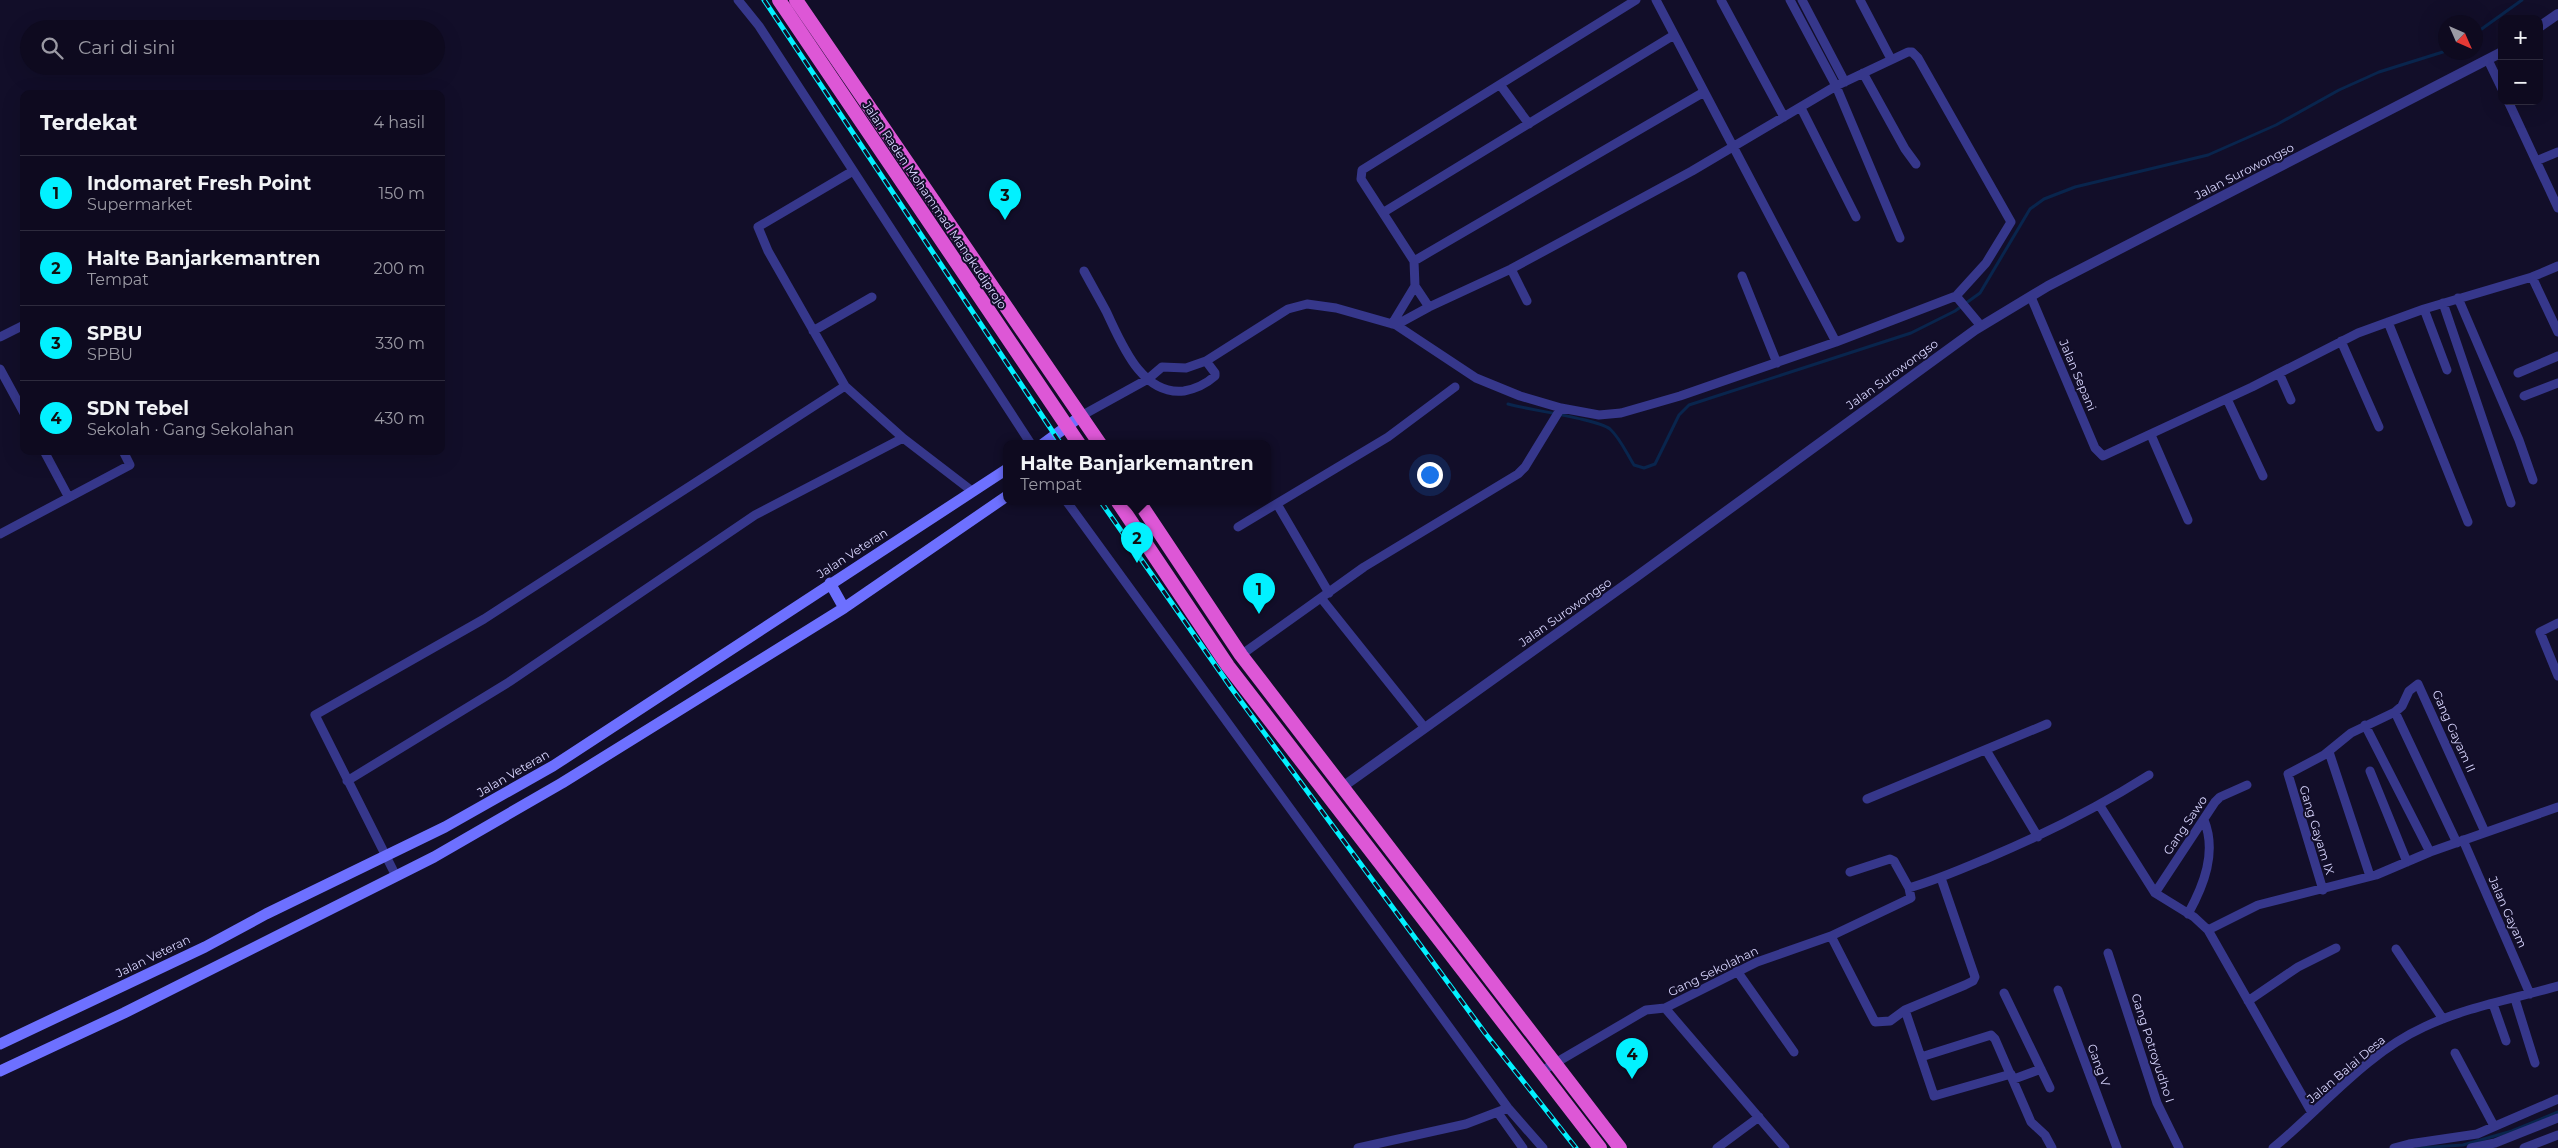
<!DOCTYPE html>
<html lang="id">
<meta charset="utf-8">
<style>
body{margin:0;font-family:Montserrat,sans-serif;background:#1c182c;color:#f1f3f6}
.controls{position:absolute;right:15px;top:15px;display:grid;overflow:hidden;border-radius:10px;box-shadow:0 5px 20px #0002}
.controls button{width:45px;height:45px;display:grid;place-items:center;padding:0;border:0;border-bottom:1px solid #2e2b3d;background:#0e0a1f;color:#f1f3f6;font:25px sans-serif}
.compass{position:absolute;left:2438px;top:15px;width:45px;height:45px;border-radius:50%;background:#0e0a1f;box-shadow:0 5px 20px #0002;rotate:135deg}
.you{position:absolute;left:1429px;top:474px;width:18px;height:18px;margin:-12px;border:4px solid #fff;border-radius:50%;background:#1a73e8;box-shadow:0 0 0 8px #1a73e833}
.badge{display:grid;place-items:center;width:32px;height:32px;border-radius:50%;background:#02f1ff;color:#111;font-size:16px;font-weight:700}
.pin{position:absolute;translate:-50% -41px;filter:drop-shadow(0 1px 2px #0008)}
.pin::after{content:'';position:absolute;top:26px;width:18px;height:15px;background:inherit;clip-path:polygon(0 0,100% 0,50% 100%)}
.popup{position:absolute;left:1003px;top:440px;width:268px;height:65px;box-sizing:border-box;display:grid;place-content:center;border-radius:10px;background:#0e0a1f;filter:drop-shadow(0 1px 4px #0005);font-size:16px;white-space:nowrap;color:#9b9aa4}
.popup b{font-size:19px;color:#f1f3f6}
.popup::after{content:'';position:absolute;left:50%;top:100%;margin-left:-10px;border:10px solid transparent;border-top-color:#0e0a1f}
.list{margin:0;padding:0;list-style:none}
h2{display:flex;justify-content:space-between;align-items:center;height:65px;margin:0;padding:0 20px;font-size:21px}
h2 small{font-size:16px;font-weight:400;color:#9b9aa4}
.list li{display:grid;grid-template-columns:32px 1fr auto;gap:15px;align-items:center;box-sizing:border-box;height:75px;padding:0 20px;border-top:1px solid #2e2b3d}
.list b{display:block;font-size:19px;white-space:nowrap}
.list p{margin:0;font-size:16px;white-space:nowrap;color:#9b9aa4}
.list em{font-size:16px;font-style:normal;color:#9b9aa4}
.icon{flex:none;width:28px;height:28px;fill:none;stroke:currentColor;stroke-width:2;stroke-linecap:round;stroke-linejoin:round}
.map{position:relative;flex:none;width:2558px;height:1148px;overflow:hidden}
.search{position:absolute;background:#0e0a1f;box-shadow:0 5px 20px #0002;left:20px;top:20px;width:425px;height:55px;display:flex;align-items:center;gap:12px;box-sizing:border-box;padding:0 18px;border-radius:28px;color:#9b9aa4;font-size:19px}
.panel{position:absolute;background:#0e0a1f;box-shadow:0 5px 20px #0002;left:20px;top:90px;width:425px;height:365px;border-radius:10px}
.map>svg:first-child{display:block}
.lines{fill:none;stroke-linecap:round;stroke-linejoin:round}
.stream{stroke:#09254d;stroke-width:3}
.minor{stroke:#36378b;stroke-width:9}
.tertiary{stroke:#36378b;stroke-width:10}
.secondary{stroke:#6d70ff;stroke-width:11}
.trunk{stroke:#dd57d6;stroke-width:14}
.rail-casing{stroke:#02f1ff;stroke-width:5}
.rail{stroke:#120e29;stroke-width:3;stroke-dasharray:9;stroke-linecap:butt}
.labels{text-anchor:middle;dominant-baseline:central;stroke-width:4;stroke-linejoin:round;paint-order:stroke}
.street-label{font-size:12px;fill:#d9d6ff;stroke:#120e29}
</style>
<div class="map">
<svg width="2558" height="1148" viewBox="0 0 2558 1148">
<rect width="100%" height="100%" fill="#120e29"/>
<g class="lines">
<path class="stream" d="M2476,33L2522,0
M1508,404C1529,410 1597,419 1610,429C1620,438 1627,454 1634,465L1644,468L1655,464L1679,415L1689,405L1911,333L1955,311L1980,293L2030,209L2044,199L2075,187L2208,155L2276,125L2339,90L2379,72L2446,51
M2417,1148L2463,1145L2512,1131L2558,1112"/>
<path class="minor" d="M738,0L759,26L1031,444
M1656,0L1836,342
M1721,0L1784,117
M1790,0L1836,86L1900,238
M1802,0L1845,82
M1860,0L1891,59
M2488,60L2502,89
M1863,73L1905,149L1916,164
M1501,86L1529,124
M2508,101L2558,208
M1801,108L1856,217
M2536,161L2558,152
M853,171L758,227L768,251L845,386L903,438L972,491
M1384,212L1674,35
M1414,261L1704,92
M1511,269L1527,301
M1084,271C1091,284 1099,298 1106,311C1121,342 1141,396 1184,391C1195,389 1206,384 1215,376V373L1206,361
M1742,276L1777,363
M2532,277L2558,332
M2031,297L2095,448L2103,456L2252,387L2358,333L2424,309L2532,277L2558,266
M2458,298L2519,440L2533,480
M2443,303L2511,503
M1429,307L1415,286L1414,261L1361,179L1362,170L1636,0
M2424,309L2447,370
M2388,322L2468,522
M1392,324L1415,286
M1396,325L1429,307L1511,269L1692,171L1836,86L1908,52H1912L1918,58L2011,222L1986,263L1956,296
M813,331L872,297
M0,337L24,325
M2341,341L2379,427
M0,369L24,413
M2279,373L2291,400
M2518,373L2558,356
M2524,396L2558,383
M2227,399L2263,476
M1081,416L1148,379L1162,367L1186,368L1206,361L1288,309L1307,304L1336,308L1396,325L1476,378L1520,396L1561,408L1599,415L1621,413L1680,396L1836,342L1956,296L1981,326
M2151,435L2188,520
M44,451L68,496
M1067,502L1508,1108L1543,1148
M1277,504L1329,593
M1238,527L1388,437L1455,387
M0,534L130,465L123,451
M1321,598L1425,728
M2558,623L2540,632L2558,676
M1241,655L1364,567L1518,474L1525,467L1561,408
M2395,712L2457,843
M2365,725L2430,852
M1986,750L2038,837
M2329,752L2370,876
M2370,771L2407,862
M347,781L509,682L755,515L903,438
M1867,799L2047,724
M2100,806L2155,893L2194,917L2208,930L2312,1113
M2463,840L2530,994
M1850,872L1890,859L1894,861L1909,888C1937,880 1962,869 1988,858C2045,834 2097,808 2149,775
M396,876L315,715L484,619L845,386
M2323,890L2288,774L2324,755L2351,733L2395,712L2402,706L2409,691L2418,684L2485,832
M2155,893L2215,802L2220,797L2247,785
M2188,914C2204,885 2217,852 2204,820
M2208,930L2258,905L2376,875L2430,852L2558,807
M1831,936L1911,898L1909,888
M2396,949L2443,1019
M2108,953L2157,1103L2179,1148
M1737,971L1794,1052
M2058,990L2117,1148
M2004,993L2050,1088
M2515,999L2535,1063
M2248,1001L2298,967L2336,948
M2493,1004L2506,1041
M1665,1008L1785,1148
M1905,1010L1934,1096L2011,1074
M2455,1053L2494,1126
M1921,1057L1991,1035L1995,1039L2031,1122L2045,1135L2052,1148
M1540,1072L1646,1010L1665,1008L1757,962L1831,936L1875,1022L1890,1021L1905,1010L1965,985L1973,981L1975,977L1941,878
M2014,1079L2041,1069
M1498,1113L1523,1148
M1358,1148L1466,1124L1508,1108
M1717,1148L1759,1117
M2273,1148C2322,1108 2365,1054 2424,1027C2466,1007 2513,999 2558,986
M2394,1148L2409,1144L2477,1134L2558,1099
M2471,1148L2495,1143L2558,1118
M2524,1148L2558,1135"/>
<path class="tertiary" d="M2539,27L2558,14
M1341,788L1636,577L1975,330L2048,286L2502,52"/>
<path class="secondary" d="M1043,444L1081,416
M830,583L844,608
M0,1044L205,947L266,914L445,827L553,766L1007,469
M0,1071L124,1013L434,857L562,783L844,608L1007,496"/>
<path class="trunk" d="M779,0L1079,444
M796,0L1100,444
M1118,502L1228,666L1600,1148
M1139,502L1241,655L1620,1148"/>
<g class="rail-casing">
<path id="rail" d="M764,0L1061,444
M1101,502L1232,689L1485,1033L1576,1148"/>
</g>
<use href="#rail" class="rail"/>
</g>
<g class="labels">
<g class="street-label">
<text transform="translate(2244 171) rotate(-27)">Jalan Surowongso</text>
<text transform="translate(935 205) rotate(56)">Jalan Raden Mohammad Mangkudiprojo</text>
<text transform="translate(1892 374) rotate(-36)">Jalan Surowongso</text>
<text transform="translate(2078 375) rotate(67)">Jalan Sepani</text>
<text transform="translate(852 553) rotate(-33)">Jalan Veteran</text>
<text transform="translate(1565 612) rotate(-35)">Jalan Surowongso</text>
<text transform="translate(2454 731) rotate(66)">Gang Gayam II</text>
<text transform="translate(513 773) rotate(-30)">Jalan Veteran</text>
<text transform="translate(2185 825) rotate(-56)">Gang Sawo</text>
<text transform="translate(2317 830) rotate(73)">Gang Gayam IX</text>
<text transform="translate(2508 912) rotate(66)">Jalan Gayam</text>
<text transform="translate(153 956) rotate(-26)">Jalan Veteran</text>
<text transform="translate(1713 971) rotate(-26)">Gang Sekolahan</text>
<text transform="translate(2153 1048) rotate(72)">Gang Potroyudho I</text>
<text transform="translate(2099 1065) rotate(70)">Gang V</text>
<text transform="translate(2346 1069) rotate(-40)">Jalan Balai Desa</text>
</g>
</g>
</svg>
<div class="controls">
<button>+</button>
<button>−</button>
</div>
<svg class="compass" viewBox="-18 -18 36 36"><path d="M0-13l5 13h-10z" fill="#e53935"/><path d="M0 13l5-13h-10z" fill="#9b9aa4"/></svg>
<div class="you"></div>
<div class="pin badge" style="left:1259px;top:614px">1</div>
<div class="pin badge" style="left:1137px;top:563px">2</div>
<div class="popup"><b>Halte Banjarkemantren</b>Tempat</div>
<div class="pin badge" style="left:1005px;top:220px">3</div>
<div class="pin badge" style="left:1632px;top:1079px">4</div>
<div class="search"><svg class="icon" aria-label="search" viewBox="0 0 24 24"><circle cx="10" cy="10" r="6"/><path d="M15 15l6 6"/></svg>Cari di sini</div>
<section class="panel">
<h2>Terdekat<small>4 hasil</small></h2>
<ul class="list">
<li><span class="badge">1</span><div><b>Indomaret Fresh Point</b><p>Supermarket</p></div><em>150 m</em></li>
<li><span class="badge">2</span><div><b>Halte Banjarkemantren</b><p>Tempat</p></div><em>200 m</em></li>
<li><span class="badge">3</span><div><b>SPBU</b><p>SPBU</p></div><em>330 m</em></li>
<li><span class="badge">4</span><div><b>SDN Tebel</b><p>Sekolah · Gang Sekolahan</p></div><em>430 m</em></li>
</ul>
</section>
</div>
